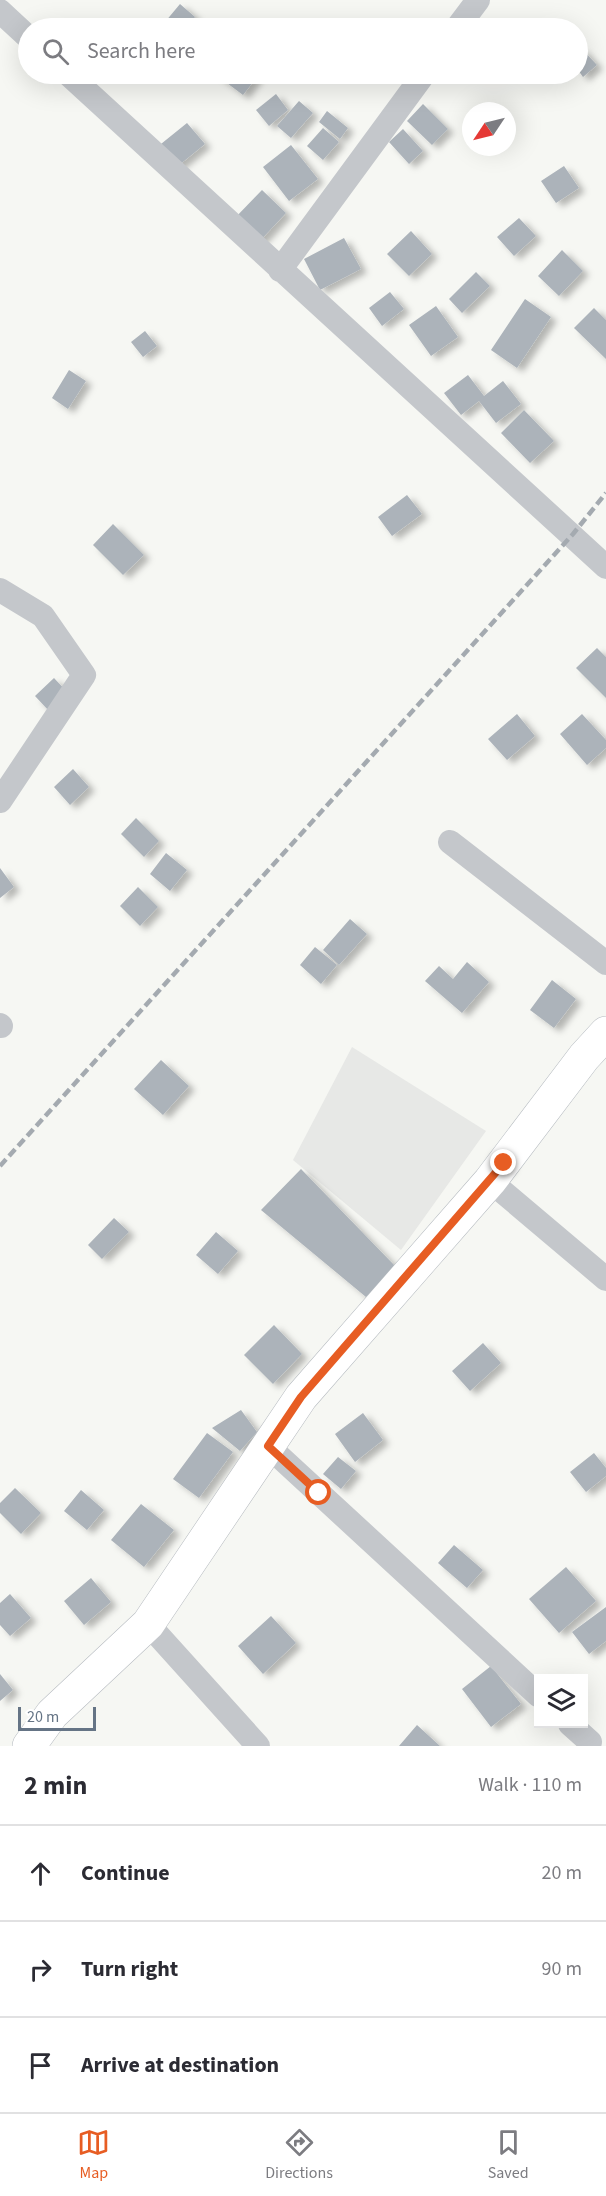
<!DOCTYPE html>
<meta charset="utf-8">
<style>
body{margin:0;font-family:"Source Sans 3",sans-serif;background:#f2f2f3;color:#2b2b33}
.controls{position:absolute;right:18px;bottom:18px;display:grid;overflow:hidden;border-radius:0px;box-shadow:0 6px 24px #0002}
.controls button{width:54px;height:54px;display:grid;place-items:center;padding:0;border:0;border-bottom:2px solid #e1e1e2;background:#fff;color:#2b2b33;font:30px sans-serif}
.compass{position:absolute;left:462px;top:102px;width:54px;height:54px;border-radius:50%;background:#fff;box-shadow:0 6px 24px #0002;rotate:235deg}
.scale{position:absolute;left:18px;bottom:15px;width:78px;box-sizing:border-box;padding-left:6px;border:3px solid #657485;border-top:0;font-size:16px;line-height:21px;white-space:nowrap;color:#657485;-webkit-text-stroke:4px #fff;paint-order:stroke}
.stop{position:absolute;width:18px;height:18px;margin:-14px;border:4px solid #e75d23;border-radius:50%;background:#fff}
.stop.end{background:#e75d23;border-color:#fff;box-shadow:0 2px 6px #0008}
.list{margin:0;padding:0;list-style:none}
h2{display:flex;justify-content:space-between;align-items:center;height:78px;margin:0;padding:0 24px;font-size:26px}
h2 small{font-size:20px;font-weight:400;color:#7c7c81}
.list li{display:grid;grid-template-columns:39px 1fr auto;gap:18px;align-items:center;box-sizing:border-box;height:96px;padding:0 24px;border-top:2px solid #e1e1e2}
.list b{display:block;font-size:22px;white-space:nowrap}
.list em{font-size:20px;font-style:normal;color:#7c7c81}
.icon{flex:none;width:33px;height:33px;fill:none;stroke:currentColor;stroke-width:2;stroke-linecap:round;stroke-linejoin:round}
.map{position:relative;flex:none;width:606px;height:1746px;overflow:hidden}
.search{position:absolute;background:#fff;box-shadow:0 6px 24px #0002;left:18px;right:18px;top:18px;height:66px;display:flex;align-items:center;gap:15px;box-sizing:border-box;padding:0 21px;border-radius:33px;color:#7c7c81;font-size:22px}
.sheet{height:366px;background:#fff}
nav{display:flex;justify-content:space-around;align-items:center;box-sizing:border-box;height:84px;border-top:2px solid #e1e1e2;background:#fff;font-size:16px;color:#7c7c81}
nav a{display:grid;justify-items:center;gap:3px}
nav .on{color:#e75d23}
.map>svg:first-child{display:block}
.built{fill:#e7e8e6}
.building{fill:#acb3ba;filter:url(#shadow)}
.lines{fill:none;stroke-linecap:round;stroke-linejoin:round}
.secondary-casing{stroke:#b6bbc0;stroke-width:34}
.street{stroke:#c4c7cb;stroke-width:24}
.secondary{stroke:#fff;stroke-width:33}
.rail{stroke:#a4aab0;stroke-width:4.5;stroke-dasharray:9 4.5;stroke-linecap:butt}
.route{stroke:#e75d23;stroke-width:8}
</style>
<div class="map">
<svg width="606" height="1746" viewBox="0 0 606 1746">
<defs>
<filter id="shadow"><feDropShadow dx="6" dy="4" stdDeviation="3" flood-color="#0004"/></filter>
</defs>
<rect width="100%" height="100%" fill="#f6f7f3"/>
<path class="built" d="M352,1047L486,1131L401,1250L293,1160Z"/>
<path class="building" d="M180,4L195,17L186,28H160Z
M581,48L597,65L583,77L578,70V51Z
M215,74H252L257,77L243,95Z
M276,94L288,110L269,126L256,110Z
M299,101L313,113L291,138L277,126Z
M423,104L448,129L432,145L407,121Z
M327,111L348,128L340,139L319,122Z
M187,123L205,144L173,170L156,148Z
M323,128L339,142L323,160L307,146Z
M403,129L423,151L409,164L389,142Z
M291,145L318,179L289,201L263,167Z
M564,166L579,188L556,203L541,181Z
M262,190L286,213L257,244L233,220Z
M519,218L536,236L514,256L497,237Z
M411,231L432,254L409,276L387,254Z
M344,238L361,269L320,290L304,259Z
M562,250L583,271L559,296L538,276Z
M476,272L490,286L462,313L449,299Z
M390,292L404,309L382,326L369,308Z
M525,299L551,317L517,368L491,350Z
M436,306L458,337L431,356L409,325Z
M594,308L606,320V359L574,328Z
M145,331L157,346L143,357L131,342Z
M69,370L86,381L68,409L52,398Z
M468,375L484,396L503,381L521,404L496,423L479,401L461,415L444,393Z
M524,410L554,441L530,463L501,433Z
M407,495L422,514L392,536L378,517Z
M113,524L144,555L123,575L93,545Z
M597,648L606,657V698L576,668Z
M54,678L68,693L49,711L35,696Z
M517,714L535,736L507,760L488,739Z
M582,714L606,740V748L587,765L560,734Z
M73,769L89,787L70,805L54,787Z
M136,818L159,841L144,857L121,834Z
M166,853L187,870L170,891L150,874Z
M0,868L14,887L0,898Z
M138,887L158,907L140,926L120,906Z
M350,919L367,934L339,965L323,950Z
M315,947L337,965L321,984L300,965Z
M467,962L489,982L462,1013L425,981L439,966L453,979Z
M552,980L576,999L554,1028L530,1010Z
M161,1060L189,1086L163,1115L134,1089Z
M301,1169L396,1267L366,1297L261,1210Z
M114,1218L129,1232L102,1259L88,1245Z
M216,1232L238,1251L218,1274L196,1255Z
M274,1325L302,1354L273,1384L244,1355Z
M483,1343L501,1363L470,1391L452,1371Z
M241,1410L257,1432L240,1451L212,1428Z
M363,1413L383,1440L355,1462L335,1434Z
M207,1433L233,1452L199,1498L173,1479Z
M594,1453L606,1468V1476L586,1492L570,1472Z
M338,1457L356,1471L341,1489L323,1474Z
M15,1488L41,1513L21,1534L0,1513V1503Z
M81,1490L104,1510L87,1530L64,1511Z
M141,1504L174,1530L144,1567L111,1540Z
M454,1545L483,1570L467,1588L438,1563Z
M566,1567L596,1601L559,1633L529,1599Z
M91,1578L111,1602L84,1625L64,1601Z
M10,1594L31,1618L10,1636L0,1625V1603Z
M606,1607V1641L589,1654L572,1632Z
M271,1616L296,1643L263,1674L238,1646Z
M491,1666L521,1704L491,1727L462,1689Z
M0,1674L13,1690L0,1701Z
M417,1725L440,1746H399Z"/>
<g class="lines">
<g class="secondary-casing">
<path id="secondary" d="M29,1746L52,1714L148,1624L301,1397L490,1181L584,1057L606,1033"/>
</g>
<path class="street" d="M0,11L28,37
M457,28L478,0
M68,74L606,567
M280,270L424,74
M0,590L43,616L84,675L0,801
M450,842L606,963
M0,1025L1,1026
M490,1181L606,1279
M268,1446L538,1695
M148,1624L258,1746
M570,1724L590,1742"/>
<use href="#secondary" class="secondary"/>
<path class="rail" d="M0,1166L573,534L606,493"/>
</g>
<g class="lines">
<path class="route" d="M319,1493L268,1446L301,1397L504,1163"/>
</g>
</svg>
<div class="controls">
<button><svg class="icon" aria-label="layers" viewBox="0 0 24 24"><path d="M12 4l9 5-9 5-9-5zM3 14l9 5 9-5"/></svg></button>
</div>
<svg class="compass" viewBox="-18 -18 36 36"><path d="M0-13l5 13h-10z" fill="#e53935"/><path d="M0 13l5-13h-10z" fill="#7c7c81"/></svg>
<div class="scale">20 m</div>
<div class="stop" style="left:319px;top:1493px"></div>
<div class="stop end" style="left:504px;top:1163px"></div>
<div class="search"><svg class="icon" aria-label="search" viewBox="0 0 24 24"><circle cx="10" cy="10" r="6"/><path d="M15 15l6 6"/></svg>Search here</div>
</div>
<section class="sheet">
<h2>2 min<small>Walk · 110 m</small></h2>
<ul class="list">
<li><svg class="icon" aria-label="ahead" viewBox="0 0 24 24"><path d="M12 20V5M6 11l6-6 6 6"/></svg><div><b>Continue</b></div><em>20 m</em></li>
<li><svg class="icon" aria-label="right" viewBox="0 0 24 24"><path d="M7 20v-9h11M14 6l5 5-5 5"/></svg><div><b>Turn right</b></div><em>90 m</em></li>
<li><svg class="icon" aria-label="arrive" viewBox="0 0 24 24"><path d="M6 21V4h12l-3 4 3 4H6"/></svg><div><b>Arrive at destination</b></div></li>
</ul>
</section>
<nav>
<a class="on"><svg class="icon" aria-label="map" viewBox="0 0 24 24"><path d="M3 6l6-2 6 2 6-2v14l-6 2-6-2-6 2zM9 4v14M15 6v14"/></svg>Map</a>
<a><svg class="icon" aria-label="directions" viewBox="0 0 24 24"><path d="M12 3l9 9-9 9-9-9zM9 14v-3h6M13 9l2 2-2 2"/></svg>Directions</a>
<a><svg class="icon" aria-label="saved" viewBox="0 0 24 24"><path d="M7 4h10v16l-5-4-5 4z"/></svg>Saved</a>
</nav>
